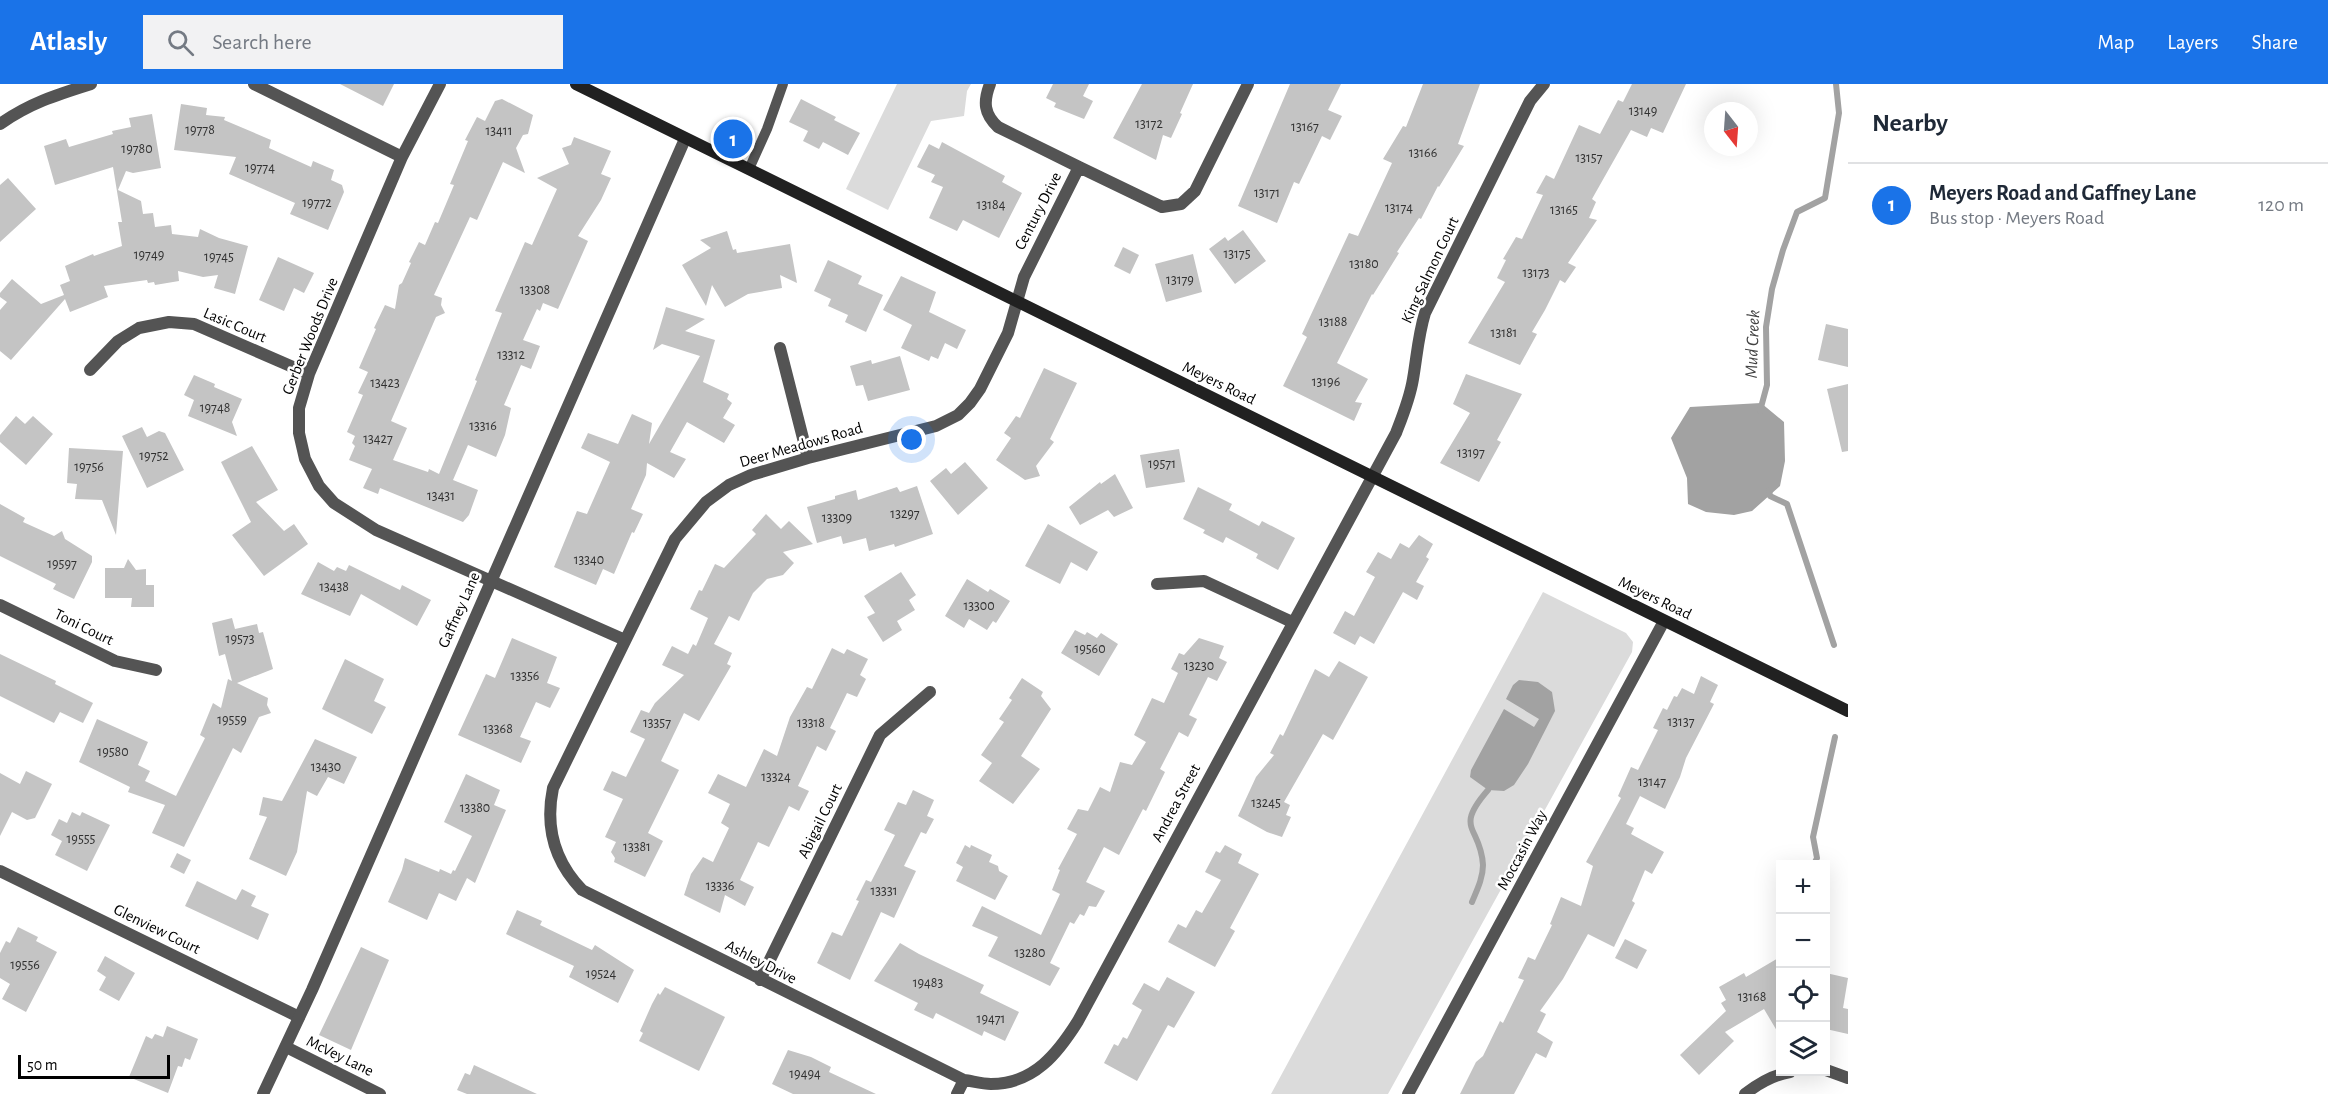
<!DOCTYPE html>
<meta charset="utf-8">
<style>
body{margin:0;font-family:"Alegreya Sans",sans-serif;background:#f2f2f3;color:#1f2937}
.controls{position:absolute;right:18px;bottom:18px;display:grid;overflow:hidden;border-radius:0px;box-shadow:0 6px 24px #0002}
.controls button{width:54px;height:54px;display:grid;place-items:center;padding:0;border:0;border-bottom:2px solid #e0e1e3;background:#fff;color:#1f2937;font:30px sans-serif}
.compass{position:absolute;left:1704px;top:18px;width:54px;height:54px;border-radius:50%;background:#fff;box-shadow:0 6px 24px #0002;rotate:163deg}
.scale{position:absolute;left:18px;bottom:15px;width:152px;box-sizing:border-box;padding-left:6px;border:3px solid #000;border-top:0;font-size:16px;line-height:21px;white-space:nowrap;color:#000;-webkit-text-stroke:4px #fff;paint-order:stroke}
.you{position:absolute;left:912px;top:356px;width:21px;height:21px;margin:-15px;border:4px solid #fff;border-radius:50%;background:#1a73e8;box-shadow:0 0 0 9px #1a73e833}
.badge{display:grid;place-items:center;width:39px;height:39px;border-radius:50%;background:#1a73e8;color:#fff;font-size:20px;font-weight:700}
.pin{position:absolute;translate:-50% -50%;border:3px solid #fff;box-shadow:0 2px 6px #0006}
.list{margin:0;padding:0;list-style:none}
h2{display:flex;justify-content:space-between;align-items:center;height:78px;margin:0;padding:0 24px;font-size:26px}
h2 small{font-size:20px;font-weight:400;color:#747a83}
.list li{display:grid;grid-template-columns:39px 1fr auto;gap:18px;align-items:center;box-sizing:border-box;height:84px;padding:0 24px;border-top:2px solid #e0e1e3}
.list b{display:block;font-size:22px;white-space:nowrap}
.list p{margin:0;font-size:20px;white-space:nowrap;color:#747a83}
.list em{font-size:20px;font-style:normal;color:#747a83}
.icon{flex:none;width:33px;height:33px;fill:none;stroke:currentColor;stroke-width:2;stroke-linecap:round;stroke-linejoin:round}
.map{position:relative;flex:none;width:1848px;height:1010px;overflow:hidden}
header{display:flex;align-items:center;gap:36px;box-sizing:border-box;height:84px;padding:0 30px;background:#1a73e8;color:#fff}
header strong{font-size:28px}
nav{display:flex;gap:33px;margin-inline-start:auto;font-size:21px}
.search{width:420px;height:54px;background:#f2f2f3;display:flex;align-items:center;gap:15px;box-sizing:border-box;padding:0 21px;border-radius:0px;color:#747a83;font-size:22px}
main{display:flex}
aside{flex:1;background:#fff}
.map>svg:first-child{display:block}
.green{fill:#dbdbdb}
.water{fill:#a2a2a2}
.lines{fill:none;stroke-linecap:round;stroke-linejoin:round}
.stream{stroke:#a2a2a2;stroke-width:6}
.building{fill:#c4c4c4}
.service{stroke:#545454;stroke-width:10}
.minor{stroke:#545454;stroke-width:12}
.tertiary{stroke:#545454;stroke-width:12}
.secondary{stroke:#212121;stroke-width:12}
.labels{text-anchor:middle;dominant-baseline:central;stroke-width:5;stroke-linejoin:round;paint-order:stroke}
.number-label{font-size:14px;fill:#313131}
.street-label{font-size:16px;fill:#000;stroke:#fff}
.water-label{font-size:18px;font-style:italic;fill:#434343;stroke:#fff}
</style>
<header>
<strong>Atlasly</strong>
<div class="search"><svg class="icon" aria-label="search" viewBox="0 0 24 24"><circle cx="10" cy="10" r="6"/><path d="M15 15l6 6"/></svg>Search here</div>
<nav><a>Map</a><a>Layers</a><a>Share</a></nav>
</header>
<main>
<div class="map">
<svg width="1848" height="1010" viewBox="0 0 1848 1010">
<rect width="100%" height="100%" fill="#fff"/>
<path class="green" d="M897,0H971L967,7L964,32L931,37L888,126L846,105Z
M1543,508L1626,549L1633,558L1632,568L1388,1010H1271Z"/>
<path class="water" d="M1761,319L1784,338L1785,377L1780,402L1752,427L1734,431L1706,428L1688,420L1687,394L1671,354L1690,323Z
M1519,596L1538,598L1552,608L1555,627L1528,680L1514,701L1504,707L1488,706L1470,693L1471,686L1504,625L1534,643L1539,635L1506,615L1513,601Z"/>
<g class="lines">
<path class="stream" d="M1760,327L1767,301L1766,243L1772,205L1783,166L1797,128L1825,114L1839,29L1836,0
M1769,406L1770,412L1787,420L1834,561
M1814,780L1817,774L1813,753L1835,653
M1472,818C1477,806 1483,794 1483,781C1481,742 1453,746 1488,706"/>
</g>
<path class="building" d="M340,0H394L383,22Z
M1053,0H1089L1083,12L1093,17L1084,35L1054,23L1056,19L1046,14Z
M1142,0H1193L1180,29L1182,30L1171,54L1163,51L1156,76L1113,54Z
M1290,0H1341L1328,26L1342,32L1330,56L1322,52L1299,100L1294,98L1277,139L1238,122Z
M1423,0H1480L1458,60L1464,62L1439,103L1438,102L1421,135L1419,134L1397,168L1399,169L1373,211L1372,210L1337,279L1368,295L1355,318L1362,319L1354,337L1283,302L1307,253L1302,250L1349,149L1358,152L1392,79L1383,75L1403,42L1406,43Z
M1632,0H1686L1663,49L1651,44L1647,53L1631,46L1592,115L1596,118L1589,134L1597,136L1568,179L1576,183L1565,199L1560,196L1545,226L1532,248L1537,250L1520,281L1468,259L1505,198L1497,194L1506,176L1503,175L1516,153L1522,155L1543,111L1536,109L1546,91L1554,95L1579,41L1600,50L1618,16L1623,18Z
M502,15L533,31L528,50L523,51L516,64L525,89L503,78L477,136L470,133L434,211L442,214L441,221L445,229L436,233L391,337L407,344L393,376L428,388L429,385L439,390L477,297L475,296L502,229L495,227L525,158L532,161L557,105L537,94L569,80L562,64L571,61L574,53L611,67L601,90L611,94L601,116L578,152L588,157L558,225L543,219L540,227L537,225L523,256L540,262L531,285L521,281L504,321L511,324L505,351L496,373L468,361L453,396L478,406L469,431L463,438L380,404L378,410L363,404L372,385L349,376L355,362L352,359L355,352L347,348L363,311L358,309L368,288L359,284L376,245L374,244L385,221L395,225L399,201L402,199L411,179L409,178L419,158L425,161L435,138L438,139L454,101L450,100L468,57L465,56L477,33L485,37L495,17Z
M801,15L836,33L834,36L860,49L848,71L823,58L819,65L803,57L808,47L789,38Z
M181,20L207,24L206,31L225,33L224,36L271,56L269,64L311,83L313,77L334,86L331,96L342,101L344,108L328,146L290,130L295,119L229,90L236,73L174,66Z
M152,30L161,84L133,89L126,87L118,106L141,117L143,130L153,129L155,143L171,141L172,150L198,153L200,145L219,154L248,162L235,210L214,204L218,191L203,193L178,187L179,197L155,201L154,198L148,199L147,196L104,202L108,213L70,228L65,215L11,276L0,267V226L7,218L0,213V209L12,195L41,220L64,211L60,201L70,197L65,182L93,170L94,172L122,162L118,138H122L113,83L55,101L44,62L66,55L69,63L113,50L112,47L131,43L129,34Z
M942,58L1005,92L1002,98L1022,109L999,154L963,136L957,147L929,134L943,103L931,98L935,91L917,83L929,60L939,65Z
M8,94L36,125L0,158V101Z
M1243,146L1266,177L1235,200L1209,165L1225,153L1228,157Z
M727,147L733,166L736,165L737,169L790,160L797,199L780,191L782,204L748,210L725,223L712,201L706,222L682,181L711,164L700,156Z
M1123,163L1139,171L1130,190L1114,182Z
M1193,170L1202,208L1166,218L1155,180Z
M278,173L314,189L304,209L294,204L284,227L259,216Z
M828,176L862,192L858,200L883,211L866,248L845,238L848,231L828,222L831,215L814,207Z
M901,192L936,208L929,228L966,246L957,265L945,259L938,275L931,272L929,277L901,264L912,241L883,226Z
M666,223L705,235L685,247L715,256L703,298L729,310L727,315L732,319L723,334L735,341L724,359L687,338L670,368L686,375L674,394L647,379L646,391L631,425L643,430L634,449L632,448L614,490L603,485L596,501L554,483L577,427L587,430L610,378L581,364L588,349L618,360L632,330L652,339L649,360L700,272L662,260L653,266Z
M1826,240L1848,245V283L1818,276Z
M900,272L910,306L868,317L863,301L856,302L850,282L871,276L872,280Z
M1044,284L1077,299L1050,355L1054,358L1036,382L1040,392L1025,396L996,376L1011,354L1004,349L1016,332L1020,334Z
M1466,290L1522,310L1497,356L1501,358L1479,398L1440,379L1470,329L1453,320Z
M194,291L215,300L214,303L242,315L232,338L237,352L188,332L194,316L184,311Z
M1848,300V367L1842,368L1827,305Z
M16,332L25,340L33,332L53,350L26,381L0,358V351Z
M142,343L147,353L159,347L165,349L184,386L147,404L122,352Z
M252,362L278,406L256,418L284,447L294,440L308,460L264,492L232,451L251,438L221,378Z
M69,364L123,367L116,451L102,416L75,415L77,400L67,399Z
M1179,365L1185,398L1146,404L1140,371Z
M965,378L988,404L958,431L930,397L946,384L951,390Z
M1115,390L1133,424L1114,433L1108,426L1080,441L1069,423L1100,398L1101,400Z
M917,402L933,450L895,463L894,460L869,467L866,454L843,460L841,452L817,459L807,423L835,415V412L856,406L858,416L897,403L900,408Z
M1198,403L1232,420L1229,426L1259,442L1262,437L1295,454L1278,486L1256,474L1258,470L1226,453L1223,459L1203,449L1205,446L1183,435Z
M0,420L25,434L23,438L54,452L62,447L65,455L92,472V478L74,515L53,505L56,500L0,472Z
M766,430L781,445L789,437L813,460L783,468L794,479L783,491L767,495L753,509L739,537L729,532L714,560L732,569L727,580L731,582L699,637L684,629L661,677L679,686L648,749L663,757L645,793L614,778L615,774L611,768L616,758L605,753L623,715L603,706L612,687L626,693L645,655L630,648L641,626L649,629L655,619L684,591L662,581L672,562L688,570L693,560L696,562L708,534L690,525L699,506L702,507L715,480L724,484L756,450L752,446Z
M1048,440L1098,468L1087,487L1071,478L1060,500L1025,482Z
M1419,451L1433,460L1426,473L1429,475L1416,498L1424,502L1417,516L1403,508L1374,560L1360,552L1355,561L1333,549L1345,527L1354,532L1375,493L1366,488L1378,468L1391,475L1400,459L1409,464Z
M128,475L136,486L146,485V501H154V523H131L132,514H105V484H124Z
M318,478L334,487L337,483L346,487L349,481L400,506L402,501L431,516L417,542L361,510L350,532L301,510Z
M901,488L916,511L909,516L915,526L897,537L902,546L883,558L867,533L875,529L864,512Z
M967,495L988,508L990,505L1010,517L996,539L993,537L987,546L969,535L964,544L945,532Z
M232,534L235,545L257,540L259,549L263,548L273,585L237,599L268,614L267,621L271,629L259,633L241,669L233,664L184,763L152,749L165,721L128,708L130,703L79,678L97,635L148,658L138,681L150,687L145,697L176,712L205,654L200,651L213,619L221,624L228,595L232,597L225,570L219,572L212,539Z
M1075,546L1085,551L1087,548L1097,554L1101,549L1118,560L1099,592L1061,569Z
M512,554L557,573L547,599L560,604L550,624L536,618L520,653L531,657L521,679L458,651L486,590L495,594Z
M1199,554L1224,562L1219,574L1227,578L1217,597L1208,593L1189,631L1197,635L1188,653L1179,648L1160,685L1165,688L1146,727L1143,725L1119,771L1104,763L1086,798L1105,807L1096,823L1089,822L1084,832L1080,830L1074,840L1070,838L1050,879L1060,884L1050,902L988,872L998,853L972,842L982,822L1041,851L1060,810L1052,806L1060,786L1058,785L1077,750L1067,745L1078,725L1088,727L1100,703L1110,708L1120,678L1132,681L1146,658L1134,651L1152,614L1164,619L1178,589L1171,585L1179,569L1184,571Z
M832,564L844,570L847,565L868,575L860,591L866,595L857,613L847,609L830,644L836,647L826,667L817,662L798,702L809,707L799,727L789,722L769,763L758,758L740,796L754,803L745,822L725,811L720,829L684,811L691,790L703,773L713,778L729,744L721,739L730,720L708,709L718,690L746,703L764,665L777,672L790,633L807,603L812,605Z
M0,570L56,597L55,600L93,619L83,639L60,628L54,639L0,612Z
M345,575L384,595L374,617L386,623L372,650L322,625Z
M1339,577L1368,593L1333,656L1323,650L1284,718L1290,721L1286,731L1291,733L1282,753L1267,748L1238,732L1256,693L1274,671L1270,669L1280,650L1283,652L1315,585L1329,593Z
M1701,592L1718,601L1710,618L1714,620L1686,674L1680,693L1665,725L1640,712L1626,740L1634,744L1631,750L1664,768L1652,790L1645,786L1632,817L1635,819L1614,863L1588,850L1563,895L1540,927L1546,930L1537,948L1553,958L1546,974L1536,969L1514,1010H1460L1476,978L1483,972L1500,937L1503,939L1524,896L1518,894L1528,873L1535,876L1552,841L1550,840L1561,813L1581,822L1593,782L1586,778L1621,714L1618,712L1631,683L1638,686L1658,646L1653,644L1663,624L1667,626L1674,612L1677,613L1682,604L1694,610Z
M1022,594L1043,608L1041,612L1051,625L1021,672L1040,685L1013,720L979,697L992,679L981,671L1004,638L999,635L1012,616L1009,614Z
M315,655L357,673L344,700L328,693L317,712L307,707L297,768L286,792L249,775L267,733L259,731L263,713L282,717Z
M26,687L52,700L35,734L27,736L12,728L0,752V689L20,700Z
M466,690L500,706L494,721L506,726L475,799L467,794L456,817L439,809L427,836L388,818L402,786L405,774L439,788L440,785L451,790L453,786L455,787L472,752L444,738Z
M913,706L934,716L927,732L934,735L926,750L921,748L904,782L916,787L894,834L881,828L850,896L817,879L832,848L842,852L859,817L856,816L866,796L871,798L895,751L884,746L898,718L906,721Z
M72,728L80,732L82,728L110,741L87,787L55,771L62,757L51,751L59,735L67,739Z
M965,761L970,764L971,761L992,771L989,778L998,782L999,787L1008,792L995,816L956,797L963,783L956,779Z
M1225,761L1242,770L1238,779L1259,790L1230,844L1235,847L1215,883L1168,858L1178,840L1186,844L1196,826L1202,829L1221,796L1205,788L1216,767L1220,769Z
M177,769L191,776L184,790L170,783Z
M197,797L236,816L242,805L256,812L251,822L269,830L258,856L185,822Z
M517,826L542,837L540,841L592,866L595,861L634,886L618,919L569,893L574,882L506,850Z
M18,843L38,853L36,857L57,868L26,928L2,915L10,900L0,894V869L6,857L10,859Z
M1625,855L1647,866L1637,885L1615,874Z
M900,859L919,870L984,901L980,909L1019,928L1005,957L984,947L982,952L936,929L933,935L914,926L918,919L874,897Z
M361,863L389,876L351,966L319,951Z
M105,872L135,889L119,917L99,906L106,893L97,887Z
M1780,873V952L1764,925L1725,948L1734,957L1699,991L1680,971L1726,927L1721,919L1726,916L1719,903L1744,889L1746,893Z
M1826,889L1848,894L1843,924L1848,925V950L1826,945Z
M1167,893L1195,908L1174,944L1168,941L1137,997L1104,979L1114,960L1118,962L1123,953L1127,955L1142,926L1132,920L1144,899L1159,907Z
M665,903L725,933L699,987L639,957L643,949L640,947L652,920L658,909L660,911Z
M167,942L198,955L190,976L185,974L182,983L178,982L168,1009L129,993L146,952L152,955L155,950L163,953Z
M788,966L811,973L831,983L829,988L876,1010H793L772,1000Z
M474,981L537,1010H467L457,1006L465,989L470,991Z"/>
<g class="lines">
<path class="service" d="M749,85L767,45L783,0"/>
<path class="minor" d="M254,0L402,73
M440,0L402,73L309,290L299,324V349L305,375L319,402L334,419L376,446L625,556
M990,0C983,18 984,30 998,43L1079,83
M1248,0L1195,107L1181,120L1162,123L1079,83L1024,193L1008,249L980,305L970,319L958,331L936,342L808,374L751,391L729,401L706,418L675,455L553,704C545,743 554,777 582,806L964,996C972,997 982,1000 991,1000C1034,1000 1058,969 1078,937L1396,349C1403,331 1410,314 1413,295C1417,272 1418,252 1425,229L1530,17L1544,0
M0,40C30,19 56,11 91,0
M780,264L808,374
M90,286L118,257L139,244L169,238L194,240L309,290
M1157,500L1204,497L1292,538
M0,521L115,577L156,586
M0,787L299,933
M760,896L880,651L930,608
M286,963L380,1010
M1826,986L1848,994
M957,1010L964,996
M1408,1010L1664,537
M1745,1010C1759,999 1773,991 1790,988"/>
<path class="tertiary" d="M263,1010L312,906L685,55"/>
<path class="secondary" d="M576,0L1848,627"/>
</g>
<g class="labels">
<g class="number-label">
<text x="1643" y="27">13149</text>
<text x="1149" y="40">13172</text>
<text x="1305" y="43">13167</text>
<text x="200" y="46">19778</text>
<text x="499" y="47">13411</text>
<text x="137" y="65">19780</text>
<text x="1423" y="69">13166</text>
<text x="1589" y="74">13157</text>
<text x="260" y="84">19774</text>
<text x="1267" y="109">13171</text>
<text x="317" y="119">19772</text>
<text x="991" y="121">13184</text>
<text x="1399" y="124">13174</text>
<text x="1564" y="126">13165</text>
<text x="1237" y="170">13175</text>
<text x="149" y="171">19749</text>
<text x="219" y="173">19745</text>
<text x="1364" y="180">13180</text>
<text x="1536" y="189">13173</text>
<text x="1180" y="196">13179</text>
<text x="535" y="206">13308</text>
<text x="1333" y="238">13188</text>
<text x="1504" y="249">13181</text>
<text x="511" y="271">13312</text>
<text x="1326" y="298">13196</text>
<text x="385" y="299">13423</text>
<text x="215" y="324">19748</text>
<text x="483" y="342">13316</text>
<text x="378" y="355">13427</text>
<text x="1471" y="369">13197</text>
<text x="154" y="372">19752</text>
<text x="1162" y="380">19571</text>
<text x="89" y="383">19756</text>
<text x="441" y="412">13431</text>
<text x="905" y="430">13297</text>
<text x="837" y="434">13309</text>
<text x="589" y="476">13340</text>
<text x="62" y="480">19597</text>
<text x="334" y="503">13438</text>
<text x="979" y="522">13300</text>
<text x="240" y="555">19573</text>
<text x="1090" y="565">19560</text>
<text x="1199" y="582">13230</text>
<text x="525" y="592">13356</text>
<text x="232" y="636">19559</text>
<text x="1681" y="638">13137</text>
<text x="657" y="639">13357</text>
<text x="811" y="639">13318</text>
<text x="498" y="645">13368</text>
<text x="113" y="668">19580</text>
<text x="326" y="683">13430</text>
<text x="776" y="693">13324</text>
<text x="1652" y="698">13147</text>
<text x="1266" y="719">13245</text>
<text x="475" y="724">13380</text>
<text x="81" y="755">19555</text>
<text x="637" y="763">13381</text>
<text x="720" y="802">13336</text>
<text x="884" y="807">13331</text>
<text x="1030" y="869">13280</text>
<text x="25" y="881">19556</text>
<text x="601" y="890">19524</text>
<text x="928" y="899">19483</text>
<text x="1752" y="913">13168</text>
<text x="991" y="935">19471</text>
<text x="805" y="990">19494</text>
</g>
<g class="street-label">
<text transform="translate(1038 127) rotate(-63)">Century Drive</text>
<text transform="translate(1430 186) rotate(-65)">King Salmon Court</text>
<text transform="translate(235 241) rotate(23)">Lasic Court</text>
<text transform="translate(310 252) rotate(-68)">Gerber Woods Drive</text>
<text transform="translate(1219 299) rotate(26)">Meyers Road</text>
<text transform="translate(801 361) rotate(-16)">Deer Meadows Road</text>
<text transform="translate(1655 514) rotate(26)">Meyers Road</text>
<text transform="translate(459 526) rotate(-66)">Gaffney Lane</text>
<text transform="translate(84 543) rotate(26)">Toni Court</text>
<text transform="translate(1176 719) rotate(-62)">Andrea Street</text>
<text transform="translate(820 737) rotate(-64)">Abigail Court</text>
<text transform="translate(1522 766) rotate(-62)">Moccasin Way</text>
<text transform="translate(157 845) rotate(26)">Glenview Court</text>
<text transform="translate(761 878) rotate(27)">Ashley Drive</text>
<text transform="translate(340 972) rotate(26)">McVey Lane</text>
</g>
<g class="water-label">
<text transform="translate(1753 260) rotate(-88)">Mud Creek</text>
</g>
</g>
</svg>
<div class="controls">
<button>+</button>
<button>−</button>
<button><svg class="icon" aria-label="locate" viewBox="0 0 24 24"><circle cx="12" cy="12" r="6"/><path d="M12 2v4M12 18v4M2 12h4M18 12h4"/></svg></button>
<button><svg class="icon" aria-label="layers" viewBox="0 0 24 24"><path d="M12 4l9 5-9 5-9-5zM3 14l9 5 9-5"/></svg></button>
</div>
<svg class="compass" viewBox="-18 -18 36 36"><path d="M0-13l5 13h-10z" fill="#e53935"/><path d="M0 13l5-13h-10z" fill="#747a83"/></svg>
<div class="scale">50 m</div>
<div class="you"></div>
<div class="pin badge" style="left:733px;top:55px">1</div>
</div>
<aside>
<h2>Nearby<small></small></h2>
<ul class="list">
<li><span class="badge">1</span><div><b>Meyers Road and Gaffney Lane</b><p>Bus stop · Meyers Road</p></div><em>120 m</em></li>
</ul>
</aside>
</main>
